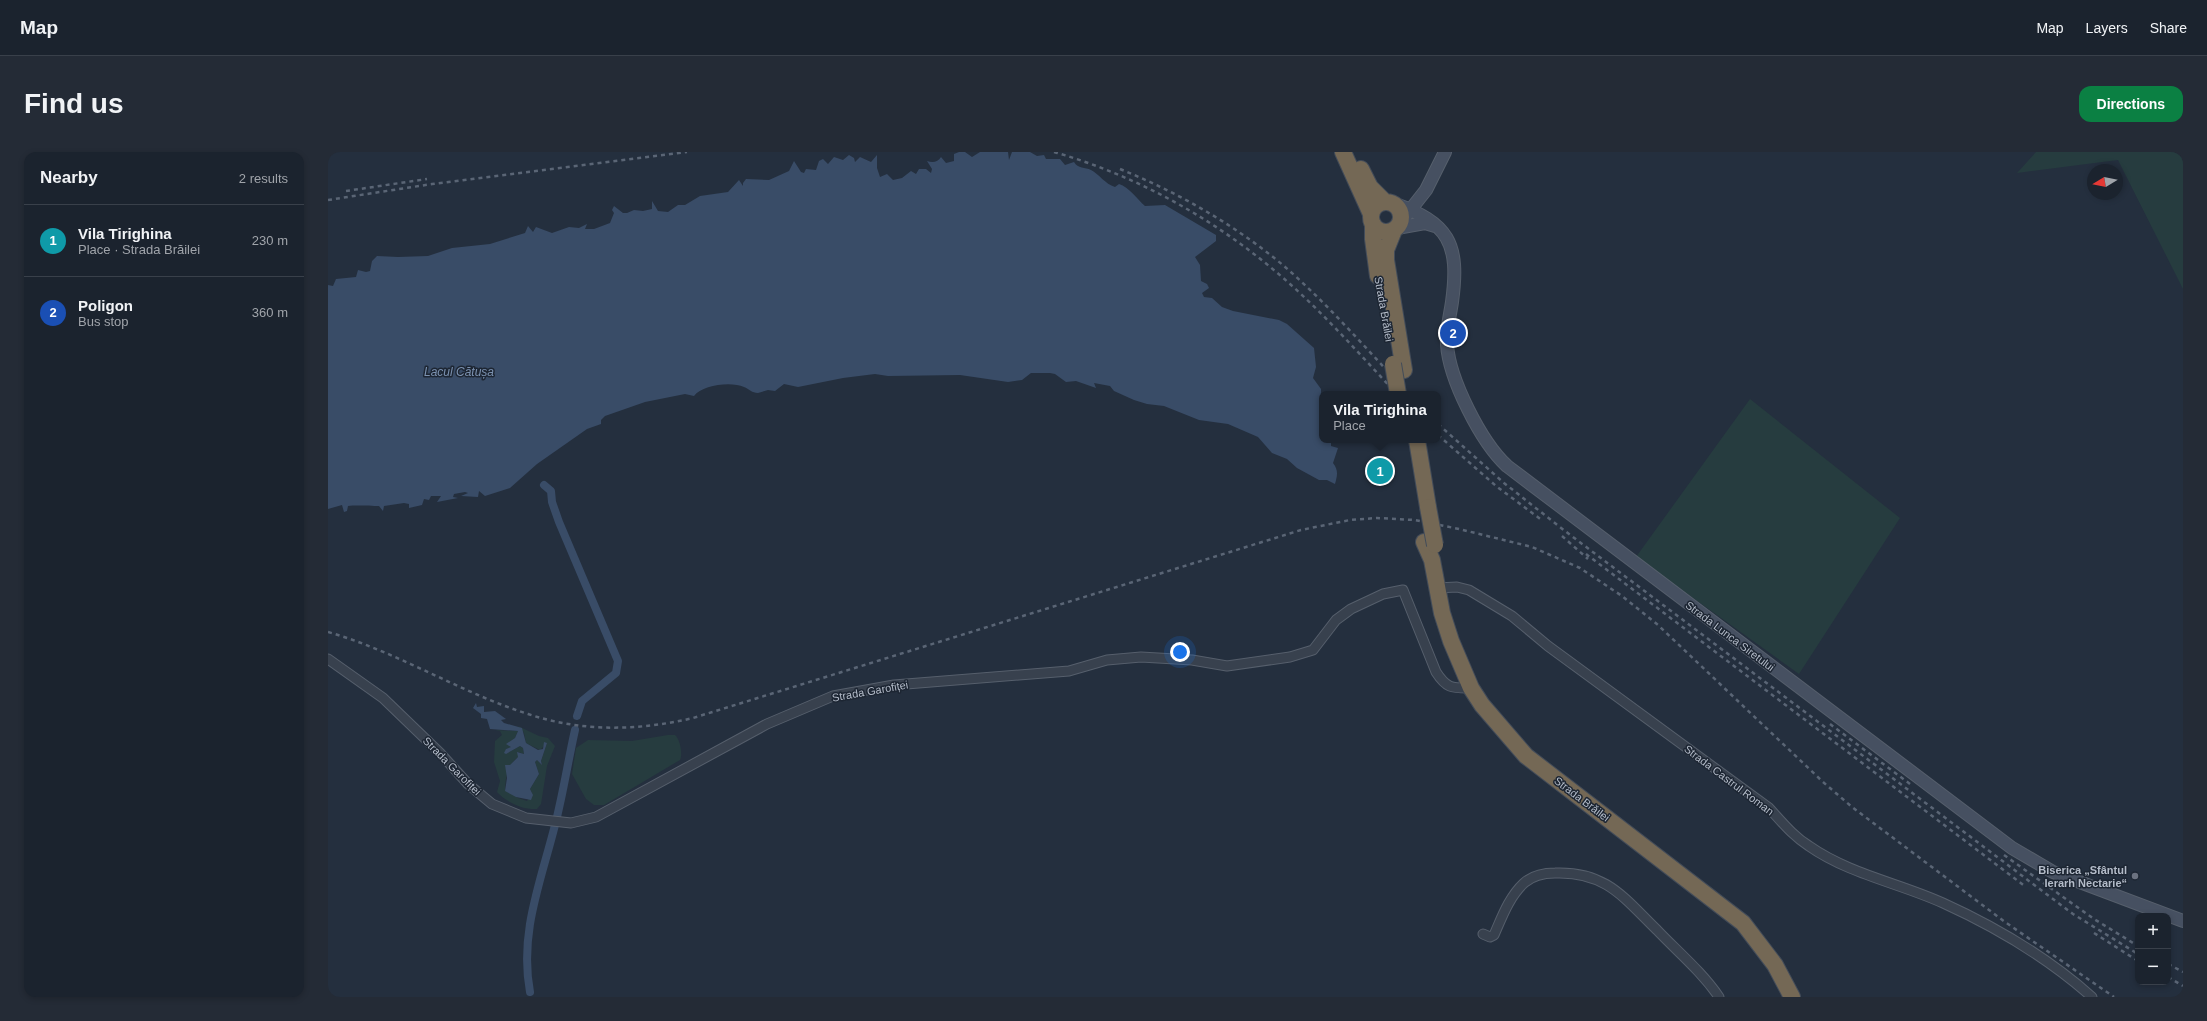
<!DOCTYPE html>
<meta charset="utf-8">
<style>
body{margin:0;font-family:Arial,sans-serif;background:#242b36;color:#f1f3f6}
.controls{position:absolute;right:12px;bottom:12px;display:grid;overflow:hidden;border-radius:8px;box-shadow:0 2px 6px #0003}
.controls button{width:36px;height:36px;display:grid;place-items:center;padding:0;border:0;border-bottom:1px solid #39404a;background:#1b232e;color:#f1f3f6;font:20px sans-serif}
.compass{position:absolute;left:1759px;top:12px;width:36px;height:36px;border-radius:50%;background:#1b232e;box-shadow:0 2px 6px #0003;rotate:260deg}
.you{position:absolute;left:852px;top:500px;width:14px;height:14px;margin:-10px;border:3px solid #fff;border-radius:50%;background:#1a73e8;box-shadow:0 0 0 6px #1a73e833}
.badge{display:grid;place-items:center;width:26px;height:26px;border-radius:50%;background:#0b8043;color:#fff;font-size:13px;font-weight:700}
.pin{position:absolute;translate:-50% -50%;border:2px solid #fff;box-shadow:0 1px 4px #0006}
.popup{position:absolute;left:991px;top:239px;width:122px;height:52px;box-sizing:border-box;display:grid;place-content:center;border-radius:8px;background:#1b232e;filter:drop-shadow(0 1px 3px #0005);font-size:13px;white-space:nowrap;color:#a0a4aa}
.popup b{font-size:15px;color:#f1f3f6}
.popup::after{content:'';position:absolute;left:50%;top:100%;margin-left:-8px;border:8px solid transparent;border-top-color:#1b232e}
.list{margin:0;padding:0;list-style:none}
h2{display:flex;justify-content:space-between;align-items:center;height:52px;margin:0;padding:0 16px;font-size:17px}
h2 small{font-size:13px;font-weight:400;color:#a0a4aa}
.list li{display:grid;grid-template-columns:26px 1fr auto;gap:12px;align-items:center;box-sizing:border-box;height:72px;padding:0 16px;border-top:1px solid #39404a}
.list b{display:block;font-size:15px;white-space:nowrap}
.list p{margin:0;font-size:13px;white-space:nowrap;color:#a0a4aa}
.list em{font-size:13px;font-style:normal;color:#a0a4aa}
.map{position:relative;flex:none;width:1855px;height:845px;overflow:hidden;border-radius:12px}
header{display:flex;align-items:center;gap:24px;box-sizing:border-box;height:56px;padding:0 20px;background:#1b232e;border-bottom:1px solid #39404a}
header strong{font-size:19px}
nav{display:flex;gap:22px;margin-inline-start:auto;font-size:14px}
.intro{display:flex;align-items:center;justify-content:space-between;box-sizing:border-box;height:96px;padding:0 24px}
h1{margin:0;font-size:28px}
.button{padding:10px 18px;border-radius:12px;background:#0b8043;color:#fff;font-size:14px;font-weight:700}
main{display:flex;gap:24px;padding:0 24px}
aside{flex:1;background:#1b232e;border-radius:12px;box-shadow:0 2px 6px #0003}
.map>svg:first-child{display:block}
.green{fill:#263c3f}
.water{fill:#394c67}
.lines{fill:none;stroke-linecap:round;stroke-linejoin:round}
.canal{stroke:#394c67;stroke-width:8}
.street-casing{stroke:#565f6c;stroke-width:11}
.secondary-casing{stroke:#565f6c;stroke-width:14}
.highway-casing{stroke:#434c59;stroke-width:18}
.street{stroke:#38414e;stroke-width:9}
.secondary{stroke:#465061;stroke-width:12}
.highway{stroke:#746855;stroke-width:16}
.rail{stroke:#5a6575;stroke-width:2.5;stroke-dasharray:4 4;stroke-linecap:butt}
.highway-bridge-casing{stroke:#434c59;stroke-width:18;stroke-linecap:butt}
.highway-bridge{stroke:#746855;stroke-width:16}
.worship-dot{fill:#6b7280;stroke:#1d2633;stroke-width:1.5}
.labels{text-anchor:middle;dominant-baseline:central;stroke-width:3;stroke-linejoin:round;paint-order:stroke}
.street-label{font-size:11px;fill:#b4bcc9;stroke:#1d2633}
.poi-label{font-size:11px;font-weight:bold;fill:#b4bcc9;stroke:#1d2633;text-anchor:end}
.water-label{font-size:12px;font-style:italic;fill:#7c92b1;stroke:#1d2633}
</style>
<header>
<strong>Map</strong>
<nav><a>Map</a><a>Layers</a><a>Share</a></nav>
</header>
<div class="intro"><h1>Find us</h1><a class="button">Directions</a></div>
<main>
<aside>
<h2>Nearby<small>2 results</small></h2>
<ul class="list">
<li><span class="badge" style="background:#0f9aa8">1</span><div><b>Vila Tirighina</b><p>Place · Strada Brăilei</p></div><em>230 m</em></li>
<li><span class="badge" style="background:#1a4fb4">2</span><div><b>Poligon</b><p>Bus stop</p></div><em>360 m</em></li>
</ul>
</aside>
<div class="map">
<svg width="1855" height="845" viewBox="0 0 1855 845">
<rect width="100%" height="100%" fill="#242f3e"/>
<path class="green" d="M1708,0H1855V137L1790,8L1689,21Z
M1422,247L1572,366L1471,522L1308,405Z
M190,574L211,584L220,586L227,594L219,614L213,652L209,657C195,658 178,650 169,640L172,629L166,610L167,589L174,583L172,579L167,578L190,579L187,586L182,590L185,595L178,597L179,601L192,594L195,596L196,602L190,600V605C179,615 178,623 177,637L190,646L199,649L204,641L202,637L211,622L207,610L209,608L214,613L213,609L219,591L212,598L198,591L196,581Z
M340,583H347C352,587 355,602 352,608L276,653H266L258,647L244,622L248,596L260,588L304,589Z"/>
<path class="water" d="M631,0H637L644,5L652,0H680L681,8L684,0H702L709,4L716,3L718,7H732L737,13L746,10C750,17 757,15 763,18C771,22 777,32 787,35L791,32C801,35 809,47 817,54L837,53L888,83V89L867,105L872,113L873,129L879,132L881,136L874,141L876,145L884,146L894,155L905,159L951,168L959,172L986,196L988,215L985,226L993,237L994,288H1003V294L1010,296L1005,311C1011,319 1009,324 1007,332L999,328H991L969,316L959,307L944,301L930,285L900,272L871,268L836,254L819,252L806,248L786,239L782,234L766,231L768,236L748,229L738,230L727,222L722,221H703L694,228L680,230L632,223L560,224L547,222L515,226L470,235L456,232L447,239L440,238L430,241C424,241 421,237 416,235C403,229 374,233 366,244L357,242L317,250L277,264L273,268V272L259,277L209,312L182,336L157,344L151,339L150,345L133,344L140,341L137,340L126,342L125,345L130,346L109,350L113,344H103L101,348L96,347L94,353L81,356V352L76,351L56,354L55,359L51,354C43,354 28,353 20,354L19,359L16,360L14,353L0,357V133L5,134L8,127L28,125L30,118L38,120L42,119L44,109L49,104L70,105L100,104L124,96L162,92L197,81L200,74L205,80L208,75L224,81L241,75L251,76L259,72L257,77H266L282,71L286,61L284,58L286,54L295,61H299L306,58L315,59L324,57V49L330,59L340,60L350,53H357L372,44L400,40L411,28L415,34V31L418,27L441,28L461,19L466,9L473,20L476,21L478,17L488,18L491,9L495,7L500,12L506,5L515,8L521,3L526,6L527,10L532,5L543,10L549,3V16L552,25L559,22L565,28L574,26L583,19L588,22L591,17H598L603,21L604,17L599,9C605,11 610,10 613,5L618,11L626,9V2Z
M148,551L149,555L156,554V560L167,559L178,567L173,568L176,571L194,576L198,591L210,598L215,597L216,590L219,591L213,609L214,613L209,608L207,610L211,622L202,637L205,643L203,648L188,645L177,639L179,626L177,613H182L190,605L189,600L196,602L195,596L192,594L178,602L176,601L178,597L183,595L178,592L187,586L190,579L162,577L159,567L153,566V562L145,556Z"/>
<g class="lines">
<path class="canal" d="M216,333L223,339L224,350L231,370L290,509L288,521L254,549L249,564
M202,840C191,781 213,729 227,673C235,642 240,609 247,578"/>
<g class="street-casing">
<path id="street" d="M1109,436L1129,435L1141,438L1184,464L1220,494L1441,656C1454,670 1465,684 1481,694C1521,722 1571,731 1615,751C1668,775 1720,806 1764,845
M0,507L55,546L112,601L140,632L164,652L198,666L243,671L268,665L439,572L505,544L566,533L741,519L779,508L813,505L864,508L899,514L962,505L985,498L1008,468L1023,457L1055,442L1075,438L1108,520C1119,537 1124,536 1143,536
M1155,782L1162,785L1166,783C1174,765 1181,745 1196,731C1205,723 1216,721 1227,721C1278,719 1296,746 1329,778C1350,800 1374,820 1391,845"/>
</g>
<g class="secondary-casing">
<path id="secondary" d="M1065,51C1121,71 1132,91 1124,150C1122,164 1118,178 1119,192C1121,227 1153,290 1179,314L1684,696L1725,720L1855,769
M1072,71L1098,38L1117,0
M1069,76L1097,71L1107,74"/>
</g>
<g class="highway-casing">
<path id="highway" d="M1015,0L1043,62
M1033,17L1042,35L1057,50
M1043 65a15 15 0 1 1 30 0a15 15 0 1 1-30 0Z
M1045,72V87L1050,124
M1066,78L1058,98V108L1076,218
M1089,288L1100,355
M1096,390L1104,408L1114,461L1123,489L1143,536L1154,553L1198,604L1415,771L1447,813L1464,845"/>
</g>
<use href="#street" class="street"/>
<use href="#secondary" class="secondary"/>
<use href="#highway" class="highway"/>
<path class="rail" d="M726,0C813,25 894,71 962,132C1000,166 1034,205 1069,242
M792,17C851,41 907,73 956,114C1001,153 1040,199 1081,242
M18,39L99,27
M0,48L104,32L359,0
M1110,272L1176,331L1237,379L1705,732L1745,762L1810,802
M1110,283L1168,334L1215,369
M1234,384L1260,407
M1258,402L1698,735
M0,480C70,500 131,540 200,562C254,580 310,579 365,566L973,378L1022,368L1049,366L1087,368L1131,377L1204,395L1252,416L1294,444L1330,473L1495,630L1524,655L1677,770L1786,845
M1502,572L1582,632
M1676,703L1766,767L1810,794
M1766,781L1810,809
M1840,812L1855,820
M1840,825L1855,834"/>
<g class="highway-bridge-casing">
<path id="highway-bridge" d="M1065,212L1070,242
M1100,355L1107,393"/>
</g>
<use href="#highway-bridge" class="highway-bridge"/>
</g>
<circle class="worship-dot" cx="1807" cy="724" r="4"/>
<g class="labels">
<g class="street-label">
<text transform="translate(1056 157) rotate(80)">Strada Brăilei</text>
<text transform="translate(1402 484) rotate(37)">Strada Lunca Siretului</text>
<text transform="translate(542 539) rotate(-10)">Strada Garofiței</text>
<text transform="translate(124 614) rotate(45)">Strada Garofiței</text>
<text transform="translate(1401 628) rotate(37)">Strada Castrul Roman</text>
<text transform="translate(1254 647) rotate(37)">Strada Brăilei</text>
</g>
<g class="poi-label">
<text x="1799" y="718">Biserica „Sfântul<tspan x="1799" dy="13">Ierarh Nectarie“</tspan></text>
</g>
<g class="water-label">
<text x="131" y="220">Lacul Cătușa</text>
</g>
</g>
</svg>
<div class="controls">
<button>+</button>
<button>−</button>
</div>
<svg class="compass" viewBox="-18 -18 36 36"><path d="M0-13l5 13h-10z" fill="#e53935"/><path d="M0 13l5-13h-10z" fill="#a0a4aa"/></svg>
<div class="you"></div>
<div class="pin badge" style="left:1052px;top:319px;background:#0f9aa8">1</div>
<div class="popup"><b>Vila Tirighina</b>Place</div>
<div class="pin badge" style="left:1125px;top:181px;background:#1a4fb4">2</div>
</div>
</main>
